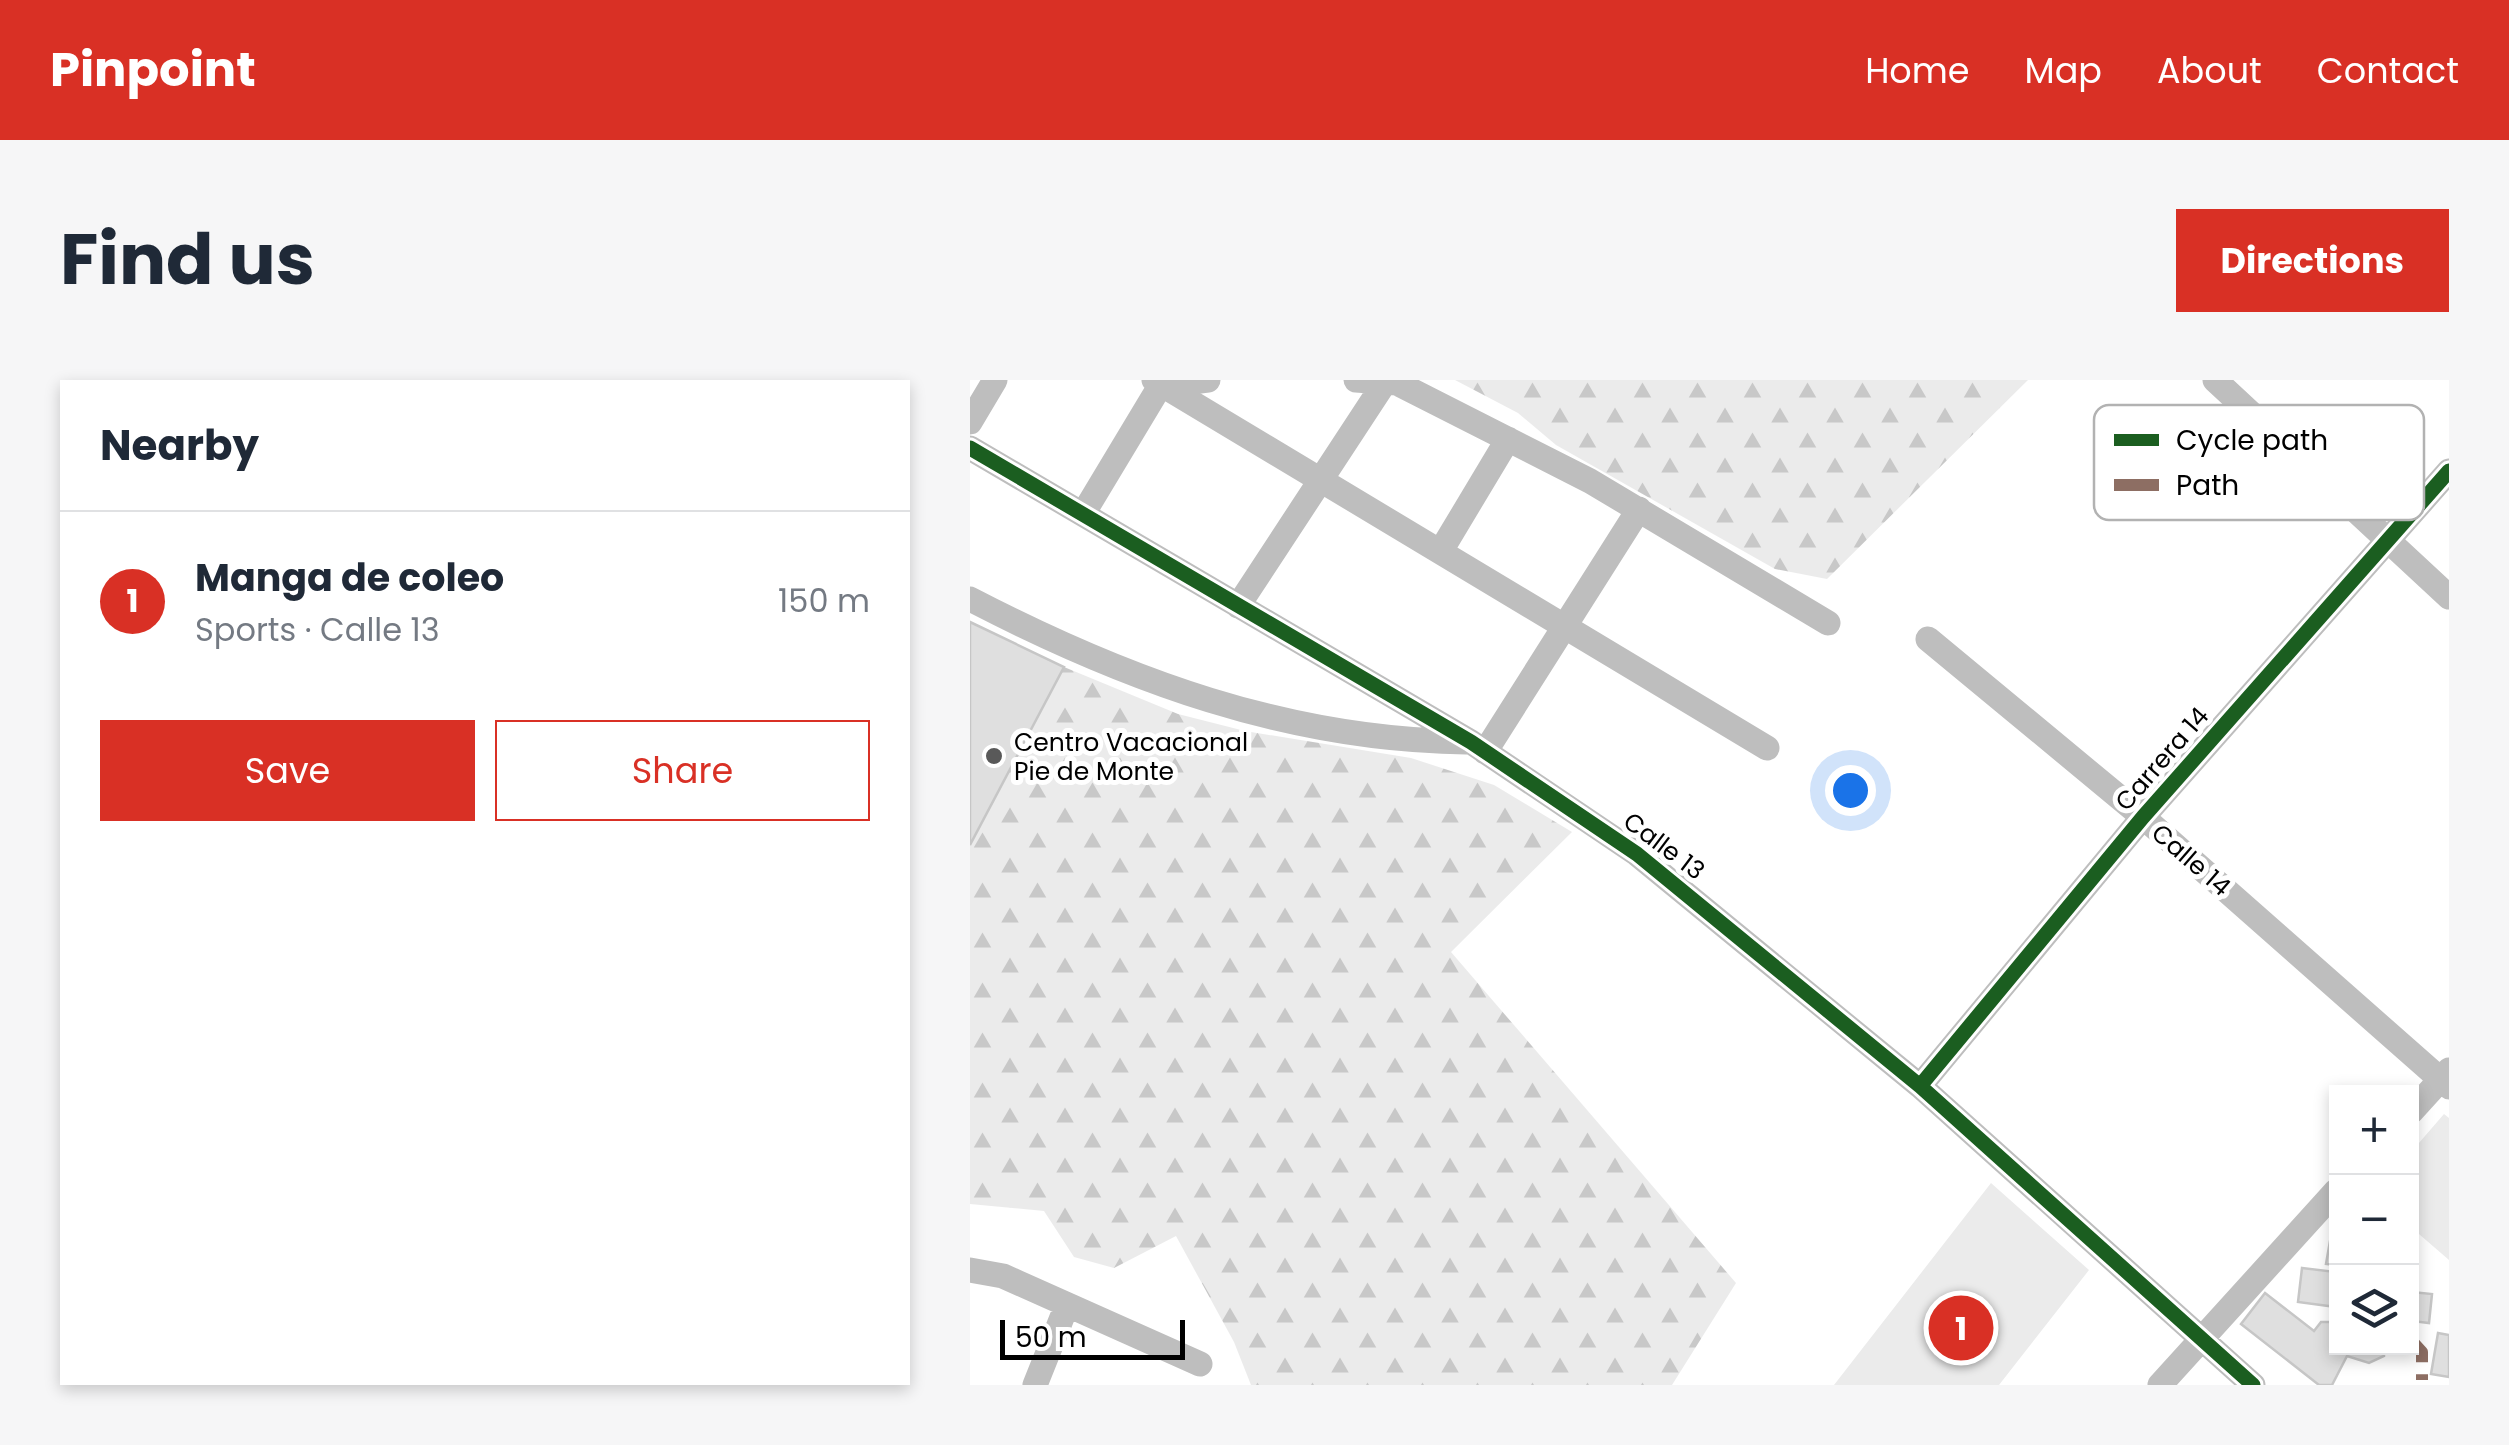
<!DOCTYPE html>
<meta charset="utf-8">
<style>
body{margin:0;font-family:Poppins,sans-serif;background:#f6f6f7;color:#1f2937}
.controls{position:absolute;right:30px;bottom:30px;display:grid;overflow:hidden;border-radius:0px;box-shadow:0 5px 15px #0003}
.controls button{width:90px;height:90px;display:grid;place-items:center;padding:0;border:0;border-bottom:2px solid #e0e1e3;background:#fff;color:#1f2937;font:50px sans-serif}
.scale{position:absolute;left:30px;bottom:25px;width:185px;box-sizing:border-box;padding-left:10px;border:5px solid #000;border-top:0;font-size:28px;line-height:35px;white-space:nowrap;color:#000;-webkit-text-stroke:8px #fff;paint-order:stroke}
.you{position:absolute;left:880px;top:410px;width:35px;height:35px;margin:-25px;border:8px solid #fff;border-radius:50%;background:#1a73e8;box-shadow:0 0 0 15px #1a73e833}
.badge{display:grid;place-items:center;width:65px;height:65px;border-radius:50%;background:#d93025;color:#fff;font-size:32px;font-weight:700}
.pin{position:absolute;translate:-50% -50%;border:5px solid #fff;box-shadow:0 2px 10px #0006}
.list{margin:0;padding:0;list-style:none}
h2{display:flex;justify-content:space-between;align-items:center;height:130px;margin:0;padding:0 40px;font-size:42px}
h2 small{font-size:32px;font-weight:400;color:#747a83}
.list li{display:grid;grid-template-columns:65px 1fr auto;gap:30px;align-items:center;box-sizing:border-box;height:180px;padding:0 40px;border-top:2px solid #e0e1e3}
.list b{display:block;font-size:38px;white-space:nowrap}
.list p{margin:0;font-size:32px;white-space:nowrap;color:#747a83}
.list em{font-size:32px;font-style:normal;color:#747a83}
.actions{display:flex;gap:20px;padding:30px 40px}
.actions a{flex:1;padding:22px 0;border:2px solid #d93025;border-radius:0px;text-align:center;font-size:35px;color:#d93025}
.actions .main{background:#d93025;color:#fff}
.icon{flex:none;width:55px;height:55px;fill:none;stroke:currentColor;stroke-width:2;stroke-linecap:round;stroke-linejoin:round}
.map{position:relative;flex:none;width:1479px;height:1005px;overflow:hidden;border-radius:0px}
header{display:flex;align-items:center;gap:60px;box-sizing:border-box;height:140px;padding:0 50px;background:#d93025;color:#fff}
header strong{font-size:48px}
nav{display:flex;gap:55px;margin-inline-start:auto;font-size:35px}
.intro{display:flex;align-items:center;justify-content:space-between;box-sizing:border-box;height:240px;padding:0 60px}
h1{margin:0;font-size:70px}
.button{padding:25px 45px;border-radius:0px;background:#d93025;color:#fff;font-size:35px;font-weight:700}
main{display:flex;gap:60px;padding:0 60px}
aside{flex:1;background:#fff;border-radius:0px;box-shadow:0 5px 15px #0003}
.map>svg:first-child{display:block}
.forest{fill:url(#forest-firs)}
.pitch{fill:#ebebeb}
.building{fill:#dfdfdf;stroke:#c6c6c6;stroke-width:2.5}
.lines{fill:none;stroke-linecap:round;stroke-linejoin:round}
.street{stroke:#bebebe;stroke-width:25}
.quiet{stroke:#8d6e63;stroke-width:12;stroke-dasharray:25 12;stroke-linecap:butt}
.cycleway-casing{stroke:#fff;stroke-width:21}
.cycleway{stroke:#1b5e20;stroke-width:15}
.poi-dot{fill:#595959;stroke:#fff;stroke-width:4}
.labels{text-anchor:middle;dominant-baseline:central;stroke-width:10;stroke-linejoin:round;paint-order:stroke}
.poi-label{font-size:25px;fill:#000;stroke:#fff;text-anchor:start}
.street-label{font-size:25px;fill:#000;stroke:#fff}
.key{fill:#fff;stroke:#b2b2b2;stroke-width:2.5}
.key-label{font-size:28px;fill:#000}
</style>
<header>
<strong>Pinpoint</strong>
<nav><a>Home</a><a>Map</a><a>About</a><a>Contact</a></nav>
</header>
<div class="intro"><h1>Find us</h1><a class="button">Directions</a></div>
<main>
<aside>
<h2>Nearby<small></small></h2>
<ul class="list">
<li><span class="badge">1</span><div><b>Manga de coleo</b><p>Sports · Calle 13</p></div><em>150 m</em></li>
</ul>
<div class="actions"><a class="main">Save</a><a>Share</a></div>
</aside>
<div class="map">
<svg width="1479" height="1005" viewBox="0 0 1479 1005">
<defs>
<pattern id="forest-firs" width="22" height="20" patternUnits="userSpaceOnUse" patternTransform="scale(2.5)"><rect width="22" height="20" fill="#ebebeb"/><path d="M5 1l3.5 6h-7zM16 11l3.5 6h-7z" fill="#c8c8c8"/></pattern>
</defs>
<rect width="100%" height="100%" fill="#fff"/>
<path class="forest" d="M485,0H1058L857,199L805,189L586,65L548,33Z
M94,287L208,334L275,351L441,378L524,405L602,452L481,572L766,903L702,1005H281L264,962L206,856L144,888L104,877L74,831L0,824V465Z"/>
<path class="pitch" d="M1474,734L1479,738V880L1442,848V771Z
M1021,803L1119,890L1029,1005H864Z"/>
<path class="building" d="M0,242L94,287L0,465Z
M1363,844H1366V885L1356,884Z
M1332,888L1366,892V927L1328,922Z
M1442,912L1462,914L1459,943L1442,941Z
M1295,913L1344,951L1351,942H1366V968H1414V976L1399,983L1377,976L1362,1005H1349L1271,944Z
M1468,953L1479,955V997L1461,994Z"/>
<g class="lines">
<path class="street" d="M184,0L797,368
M386,0L427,3L620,101L858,243
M1245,0L1479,217
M0,42L25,0
M0,68L501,362L667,474L950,706L1283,1005
M113,134L190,6L238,0
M472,169L538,59
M0,219C156,300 318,360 496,362
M268,226L415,2
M958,259L1173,437L1479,707
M515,372L669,129
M950,706L1173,437L1479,91
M1442,731L1479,690
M0,890L33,896L230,984
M65,1005L97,925
M1190,1005L1366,811"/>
<path class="quiet" d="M1442,961L1452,972V1000"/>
<g class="cycleway-casing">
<path id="cycleway" d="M0,68L501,362L667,474L950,706L1283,1005
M950,706L1173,437L1479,91"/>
</g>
<use href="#cycleway" class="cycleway"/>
</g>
<circle class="poi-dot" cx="24" cy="376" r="10"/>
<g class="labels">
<g class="poi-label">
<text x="44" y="362">Centro Vacacional<tspan x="44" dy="29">Pie de Monte</tspan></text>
</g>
<g class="street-label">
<text transform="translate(1192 379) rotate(-49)">Carrera 14</text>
<text transform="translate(694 466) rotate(37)">Calle 13</text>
<text transform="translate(1221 480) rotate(41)">Calle 14</text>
</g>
</g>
<rect x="1124" y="25" width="330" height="115" rx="15" class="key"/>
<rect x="1144" y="54" width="45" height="12" fill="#1b5e20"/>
<rect x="1144" y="99" width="45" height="12" fill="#8d6e63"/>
<g class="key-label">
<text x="1206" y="70">Cycle path</text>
<text x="1206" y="115">Path</text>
</g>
</svg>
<div class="controls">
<button>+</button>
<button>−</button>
<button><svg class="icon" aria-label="layers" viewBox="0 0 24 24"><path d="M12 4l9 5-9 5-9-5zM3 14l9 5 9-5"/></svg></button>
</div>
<div class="scale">50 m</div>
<div class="you"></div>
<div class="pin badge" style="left:991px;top:948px">1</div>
</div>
</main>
